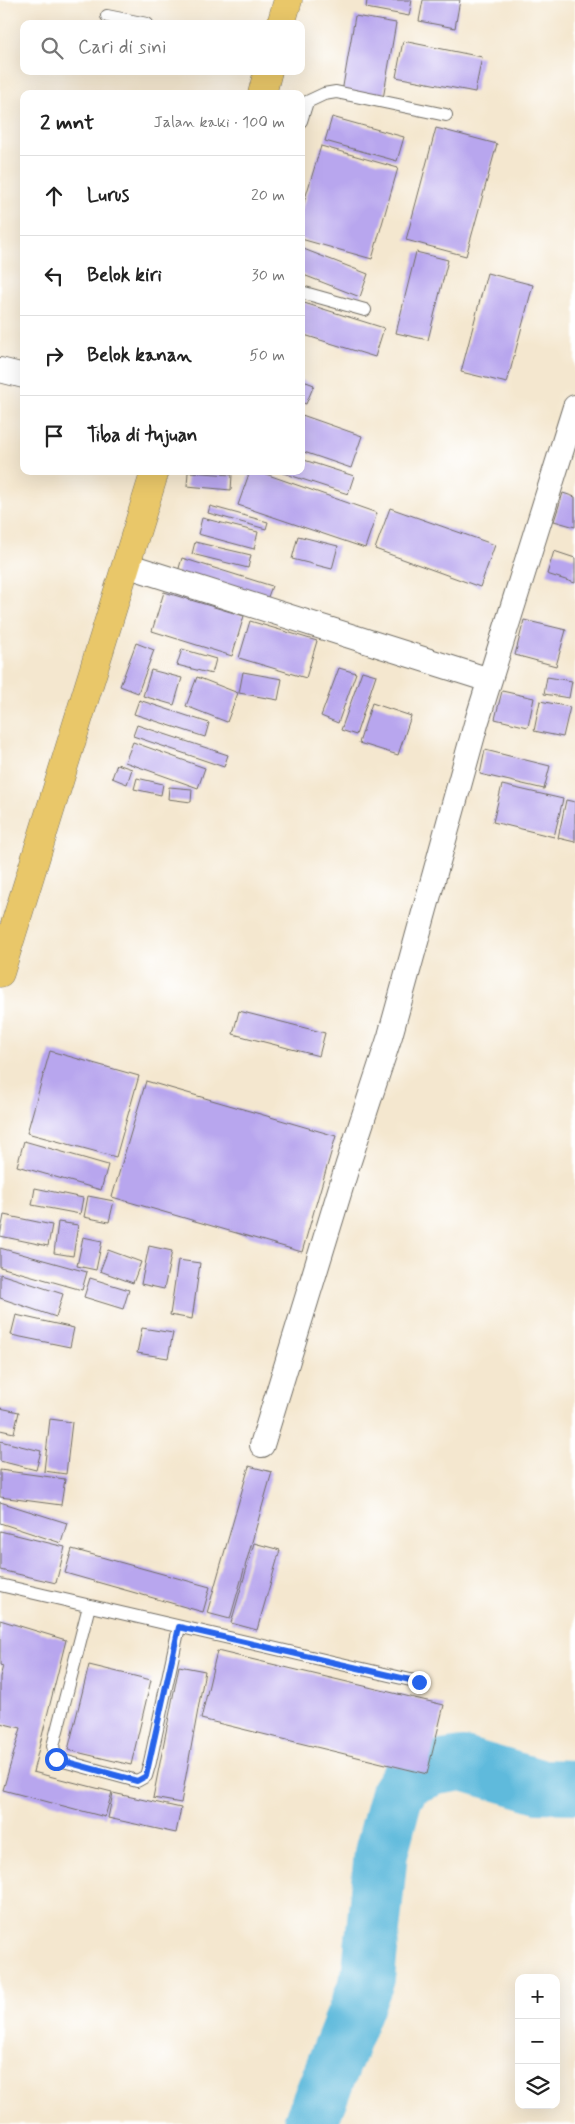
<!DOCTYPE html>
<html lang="id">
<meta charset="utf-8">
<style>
body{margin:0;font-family:Mynerve,sans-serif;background:#f2f2f2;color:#222}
.controls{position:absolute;right:15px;bottom:15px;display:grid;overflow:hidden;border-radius:10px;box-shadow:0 5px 20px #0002}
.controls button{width:45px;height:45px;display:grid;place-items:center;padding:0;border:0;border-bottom:1px solid #e0e0e0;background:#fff;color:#222;font:25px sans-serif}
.stop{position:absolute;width:15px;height:15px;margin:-11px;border:4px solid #2563eb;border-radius:50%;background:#fff}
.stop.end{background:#2563eb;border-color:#fff;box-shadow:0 1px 5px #0008}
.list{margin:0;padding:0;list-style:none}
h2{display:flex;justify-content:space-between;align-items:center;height:65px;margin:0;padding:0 20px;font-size:21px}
h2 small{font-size:16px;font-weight:400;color:#767676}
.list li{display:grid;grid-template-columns:32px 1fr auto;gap:15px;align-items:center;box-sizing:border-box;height:80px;padding:0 20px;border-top:1px solid #e0e0e0}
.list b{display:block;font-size:19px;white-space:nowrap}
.list em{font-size:16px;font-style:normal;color:#767676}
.icon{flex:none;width:28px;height:28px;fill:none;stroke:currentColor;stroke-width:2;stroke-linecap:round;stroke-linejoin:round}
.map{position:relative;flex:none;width:575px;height:2124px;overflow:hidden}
.search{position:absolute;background:#fff;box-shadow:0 5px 20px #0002;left:20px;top:20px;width:285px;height:55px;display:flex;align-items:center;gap:12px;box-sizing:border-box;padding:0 18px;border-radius:10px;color:#767676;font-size:19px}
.panel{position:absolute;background:#fff;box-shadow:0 5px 20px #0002;left:20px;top:90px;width:285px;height:385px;border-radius:10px}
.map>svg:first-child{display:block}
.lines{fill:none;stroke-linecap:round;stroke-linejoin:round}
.river{stroke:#5ebadc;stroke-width:54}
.building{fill:#b8a6ee}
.service-casing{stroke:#716d64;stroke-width:14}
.minor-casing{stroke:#716d64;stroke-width:26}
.trunk-casing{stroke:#716d64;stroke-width:29}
.service{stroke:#fff;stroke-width:12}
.minor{stroke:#fff;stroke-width:24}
.trunk{stroke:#e9c769;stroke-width:28}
.route{stroke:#2563eb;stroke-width:6}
</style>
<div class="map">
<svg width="575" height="2124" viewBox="0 0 575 2124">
<rect width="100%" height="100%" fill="#fff"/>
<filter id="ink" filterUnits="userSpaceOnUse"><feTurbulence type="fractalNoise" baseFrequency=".02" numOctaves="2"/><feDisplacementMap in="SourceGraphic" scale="10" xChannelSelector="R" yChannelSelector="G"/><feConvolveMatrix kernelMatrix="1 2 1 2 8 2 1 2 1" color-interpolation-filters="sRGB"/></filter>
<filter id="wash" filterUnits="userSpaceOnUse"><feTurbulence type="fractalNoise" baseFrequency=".0096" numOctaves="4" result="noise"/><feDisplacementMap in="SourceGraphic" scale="20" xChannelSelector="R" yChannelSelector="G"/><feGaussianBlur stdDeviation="1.12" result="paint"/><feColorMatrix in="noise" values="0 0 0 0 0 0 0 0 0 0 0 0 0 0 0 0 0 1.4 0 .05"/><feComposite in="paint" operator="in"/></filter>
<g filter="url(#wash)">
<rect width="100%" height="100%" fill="#f4e7cf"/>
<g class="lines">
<path class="river" d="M310,2124L368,1978L381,1853L396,1796L407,1779L436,1768L463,1764L539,1786L575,1787"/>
</g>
<g id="blocks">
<path class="building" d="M367,0H412L409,16L366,8Z
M423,0H460L455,28L419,21Z
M355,16L396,23L383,99L342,92Z
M403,41L482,57L475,92L396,77Z
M332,117L404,137L397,161L325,141Z
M436,128L497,144L466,256L406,240Z
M321,146L398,168L372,259L301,239V212Z
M301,248L368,274L360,297L301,274Z
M416,252L448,260L428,340L396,333Z
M487,273L533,285L507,383L461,372Z
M301,302L384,328L375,357L301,334Z
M301,380L314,385L306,404L301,402Z
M302,415L362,436L351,468L301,451Z
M301,459L354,476L348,494L280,472L301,471Z
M250,471H257L377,513L365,548L238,505Z
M188,472L232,475L231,490L187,486Z
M563,493L575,497V527L554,521Z
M210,506L268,522L266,529L208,513Z
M390,508L495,545L480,587L375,549Z
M202,518L258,532L254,549L198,534Z
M298,536L338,546L332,569L292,559Z
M195,542L251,555L248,568L192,554Z
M554,551L575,558V583L547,574Z
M182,558L272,586L266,602L177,575Z
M164,592L244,616L232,656L152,631Z
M524,620L566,630L556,666L515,655Z
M250,621L317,641L306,678L239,658Z
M136,643L154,650L138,693L120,686Z
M182,649L216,659L212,674L177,665Z
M339,668L356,673L338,723L321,716Z
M151,670L182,678L174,705L143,696Z
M362,671L376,675L356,735L341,730Z
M243,672L282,679L278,700L239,693Z
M197,677L238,693L227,722L186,706Z
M547,677L572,681L569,698L544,694Z
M502,691L534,698L528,727L495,719Z
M139,700L209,723L205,737L134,714Z
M540,701L570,707L563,737L534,731Z
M372,703L411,716L398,755L359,743Z
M137,725L228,755L224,767L133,736Z
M133,742L205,768L198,788L125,762Z
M485,750L550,766L544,789L480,774Z
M117,764L132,769L127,784L112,778Z
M137,778L163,784L161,795L134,789Z
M502,785L563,799L554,837L493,822Z
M169,787L192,789L191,802L168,799Z
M566,800L575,802V842L558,838Z
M239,1011L325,1033L319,1056L233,1034Z
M50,1051L139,1076L116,1157L27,1133Z
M146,1081L336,1136L302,1252L112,1197Z
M24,1141L108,1165L101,1190L17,1166Z
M35,1188L83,1198L80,1214L32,1205Z
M88,1196L114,1201L109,1222L84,1217Z
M4,1215L52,1225L48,1246L0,1236Z
M58,1222L78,1225L73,1256L54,1253Z
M83,1237L102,1241L96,1270L77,1266Z
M149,1246L172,1251L164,1289L141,1284Z
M0,1248L87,1272L82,1290L0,1267Z
M108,1250L141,1262L133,1283L100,1271Z
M178,1260L200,1263L192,1319L170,1315Z
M0,1274L63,1294L56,1317L0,1298Z
M90,1278L129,1290L123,1309L84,1297Z
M16,1315L74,1328L70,1347L11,1335Z
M142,1328L173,1333L168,1358L137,1353Z
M0,1408L19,1412L14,1433L0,1430Z
M50,1419L72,1422L66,1474L44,1471Z
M0,1441L41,1451L36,1470L0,1461Z
M249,1466L272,1472L230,1619L207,1613Z
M0,1470L65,1479L61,1505L0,1497Z
M0,1502L67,1523L61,1543L0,1523Z
M0,1531L65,1547L56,1583L0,1570Z
M254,1543L280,1550L257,1630L231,1623Z
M72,1549L210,1587L203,1612L65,1573Z
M0,1620L66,1640L33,1772L112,1792L105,1817L3,1790L21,1728L0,1723V1677L3,1666L0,1665Z
M217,1651L444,1705L427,1774L201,1719Z
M89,1665L151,1680L131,1765L68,1750Z
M179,1666L205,1671L181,1803L153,1798Z
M113,1793L181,1808L176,1833L108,1818Z"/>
</g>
</g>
<g filter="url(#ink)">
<use href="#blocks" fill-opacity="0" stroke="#716d64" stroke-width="1"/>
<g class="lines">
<g class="service-casing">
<path id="service" d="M107,16L147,24
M301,121L307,102L324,94L336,92L446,115
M301,292L365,310
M0,1585L419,1682
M89,1606L53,1746L56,1759L137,1781L146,1776L150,1762L179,1627"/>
</g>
<g class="minor-casing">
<path id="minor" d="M0,370L24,376
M126,565L489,680
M262,1445L348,1164L390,1036L476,724L575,407"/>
</g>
<g class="trunk-casing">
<path id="trunk" d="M281,24L288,0
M262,94L268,71
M0,973L155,471"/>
</g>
<use href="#service" class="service"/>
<use href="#minor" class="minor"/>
<use href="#trunk" class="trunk"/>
</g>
</g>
<g class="lines" filter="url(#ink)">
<path class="route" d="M56,1759L137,1781L146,1776L179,1627L419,1682"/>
</g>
</svg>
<div class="controls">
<button>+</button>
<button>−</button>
<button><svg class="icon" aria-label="layers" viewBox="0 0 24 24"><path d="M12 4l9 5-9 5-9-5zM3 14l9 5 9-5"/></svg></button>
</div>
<div class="stop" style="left:56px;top:1759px"></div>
<div class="stop end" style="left:419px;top:1682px"></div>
<div class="search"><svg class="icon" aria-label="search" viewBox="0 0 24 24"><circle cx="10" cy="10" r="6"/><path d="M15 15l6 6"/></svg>Cari di sini</div>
<section class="panel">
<h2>2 mnt<small>Jalan kaki · 100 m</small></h2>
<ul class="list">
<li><svg class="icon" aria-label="ahead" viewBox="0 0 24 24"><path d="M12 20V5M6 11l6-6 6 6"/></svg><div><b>Lurus</b></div><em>20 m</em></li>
<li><svg class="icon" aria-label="left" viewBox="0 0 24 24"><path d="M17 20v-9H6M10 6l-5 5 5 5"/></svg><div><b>Belok kiri</b></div><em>30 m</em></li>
<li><svg class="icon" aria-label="right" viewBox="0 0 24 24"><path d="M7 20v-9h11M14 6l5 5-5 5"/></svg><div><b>Belok kanan</b></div><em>50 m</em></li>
<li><svg class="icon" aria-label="arrive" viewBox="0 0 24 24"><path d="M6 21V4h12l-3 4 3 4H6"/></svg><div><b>Tiba di tujuan</b></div></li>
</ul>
</section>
</div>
